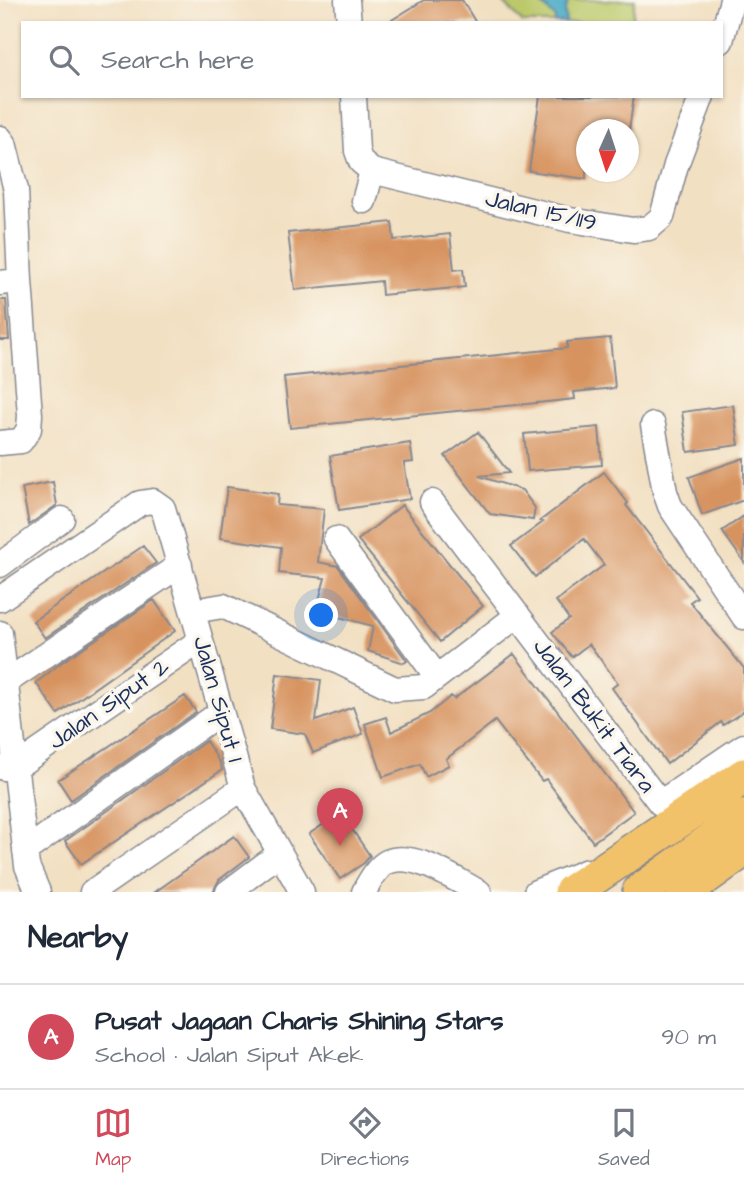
<!DOCTYPE html>
<meta charset="utf-8">
<style>
body{margin:0;font-family:"Architects Daughter",sans-serif;background:#f6f6f7;color:#1f2937}
.compass{position:absolute;left:576px;top:119px;width:63px;height:63px;border-radius:50%;background:#fff;box-shadow:0 2px 5px #0004;rotate:183deg}
.you{position:absolute;left:322px;top:616px;width:24px;height:24px;margin:-18px;border:5px solid #fff;border-radius:50%;background:#1a73e8;box-shadow:0 0 0 10px #1a73e833}
.badge{display:grid;place-items:center;width:46px;height:46px;border-radius:50%;background:#d1495b;color:#fff;font-size:23px;font-weight:700}
.pin{position:absolute;translate:-50% -58px;filter:drop-shadow(0 2px 4px #0008)}
.pin::after{content:'';position:absolute;top:37px;width:24px;height:21px;background:inherit;clip-path:polygon(0 0,100% 0,50% 100%)}
.list{margin:0;padding:0;list-style:none}
h2{display:flex;justify-content:space-between;align-items:center;height:91px;margin:0;padding:0 28px;font-size:30px}
h2 small{font-size:23px;font-weight:400;color:#747a83}
.list li{display:grid;grid-template-columns:46px 1fr auto;gap:21px;align-items:center;box-sizing:border-box;height:105px;padding:0 28px;border-top:2px solid #e0e1e3}
.list b{display:block;font-size:26px;white-space:nowrap}
.list p{margin:0;font-size:23px;white-space:nowrap;color:#747a83}
.list em{font-size:23px;font-style:normal;color:#747a83}
.icon{flex:none;width:38px;height:38px;fill:none;stroke:currentColor;stroke-width:2;stroke-linecap:round;stroke-linejoin:round}
.map{position:relative;flex:none;width:744px;height:892px;overflow:hidden}
.search{position:absolute;background:#fff;box-shadow:0 2px 5px #0004;left:21px;right:21px;top:21px;height:77px;display:flex;align-items:center;gap:18px;box-sizing:border-box;padding:0 24px;border-radius:0px;color:#747a83;font-size:26px}
.sheet{height:196px;background:#fff}
nav{display:flex;justify-content:space-around;align-items:center;box-sizing:border-box;height:98px;border-top:2px solid #e0e1e3;background:#fff;font-size:19px;color:#747a83}
nav a{display:grid;justify-items:center;gap:4px}
nav .on{color:#d1495b}
.map>svg:first-child{display:block}
.green{fill:#bbc96a;stroke:#6b7c64;stroke-width:2}
.water{fill:#45a8c5;stroke:#306c92;stroke-width:2}
.building{fill:#d7935e}
.lines{fill:none;stroke-linecap:round;stroke-linejoin:round}
.minor-casing{stroke:#868890;stroke-width:27}
.highway-casing{stroke:#868890;stroke-width:38}
.minor{stroke:#fff;stroke-width:24}
.highway{stroke:#f2c26a;stroke-width:35}
.labels{text-anchor:middle;dominant-baseline:central;stroke-width:7;stroke-linejoin:round;paint-order:stroke}
.street-label{font-size:24px;fill:#1b2f5e;stroke:#fbf7ec}
</style>
<div class="map">
<svg width="744" height="892" viewBox="0 0 744 892">
<rect width="100%" height="100%" fill="#fbf7ec"/>
<filter id="ink" filterUnits="userSpaceOnUse"><feTurbulence type="fractalNoise" baseFrequency=".0143" numOctaves="2"/><feDisplacementMap in="SourceGraphic" scale="14" xChannelSelector="R" yChannelSelector="G"/><feConvolveMatrix kernelMatrix="1 2 1 2 8 2 1 2 1" color-interpolation-filters="sRGB"/></filter>
<filter id="wash" filterUnits="userSpaceOnUse"><feTurbulence type="fractalNoise" baseFrequency=".00686" numOctaves="4" result="noise"/><feDisplacementMap in="SourceGraphic" scale="28" xChannelSelector="R" yChannelSelector="G"/><feGaussianBlur stdDeviation="1.57" result="paint"/><feColorMatrix in="noise" values="0 0 0 0 0 0 0 0 0 0 0 0 0 0 0 0 0 1.4 0 .05"/><feComposite in="paint" operator="in"/></filter>
<g filter="url(#wash)">
<rect width="100%" height="100%" fill="#f2e0c2"/>
<path class="green" d="M501,0H635L632,23H523Z"/>
<path class="water" d="M520,0H569L565,11L566,23H555V17L541,4Z"/>
<g id="blocks">
<path class="building" d="M424,0H462L476,23H387Z
M540,96H634L629,130H586V179L529,171Z
M392,222L394,240L450,234L454,270L463,269L465,287L382,295L381,281L295,290L288,233Z
M0,300H6L9,340H0Z
M610,338L615,388L574,392L575,399L290,428L284,377L567,348V342Z
M733,405L739,445L688,452L682,412Z
M599,427L602,465L528,471L524,434Z
M478,432L509,473L479,476L522,490L535,508L533,520L490,514L445,456Z
M410,443L413,462L404,463L410,499L339,510L330,456Z
M744,458V500L702,515L689,477Z
M604,472L628,503L626,505L697,597L690,602L744,668V711L723,725L721,722L667,764L612,688L618,683L589,644L572,657L552,632L569,619L556,601L604,565L584,539L535,577L511,546L543,522L540,521Z
M53,482L57,505L29,525L22,488Z
M227,487L278,494L277,505L324,509L318,562L338,566L407,661L404,663L368,651L373,626L316,611L325,578L279,573L281,547L220,538Z
M402,505L483,606L440,642L358,540Z
M744,516V562L722,531Z
M143,546L156,563L45,638L33,621Z
M154,600L175,631L58,714L36,683L62,662Z
M514,654L634,812L593,842L546,779L542,781L495,721L446,759L449,765L426,777L420,764L383,777L365,724L386,717L391,732L430,713L451,696L454,699Z
M277,674L321,680L316,721L353,707L363,734L313,753L305,734L270,729Z
M185,696L196,712L71,800L58,780Z
M206,741L220,763L222,770L81,864L65,841Z
M341,813L370,856L364,863L340,879L309,834Z
M234,836L249,857L219,880L213,892H155Z"/>
</g>
</g>
<g filter="url(#ink)">
<use href="#blocks" fill-opacity="0" stroke="#868890" stroke-width="2"/>
<g class="lines">
<g class="minor-casing">
<path id="minor" d="M347,0L349,23
M721,41L732,0
M354,96L357,151L361,162L372,171L570,220L633,230L649,228L662,217L676,165L702,96
M0,138L4,143L16,190L20,281L0,283
M364,201L372,171
M653,425L665,492L670,506L744,617
M0,443L21,441L29,429L30,415L20,281
M432,502L660,803L744,746
M336,539L437,677
M0,565L62,519
M0,599L140,503L153,501L163,508L243,788L302,892
M193,611L223,606L395,689L424,687L518,615
M0,633L27,866L38,892
M6,682L180,565
M3,768L16,767L201,640
M25,851L221,712
M92,892L243,788
M228,892L279,854
M364,892C369,882 377,867 387,862C413,850 456,880 479,892
M536,892L587,871"/>
</g>
<g class="highway-casing">
<path id="highway" d="M572,892L744,776
M640,892L744,817
M684,892L744,849"/>
</g>
<use href="#minor" class="minor"/>
<use href="#highway" class="highway"/>
</g>
</g>
<g class="labels">
<g class="street-label">
<text transform="translate(541 211) rotate(13)">Jalan 15/119</text>
<text transform="translate(218 699) rotate(74)">Jalan Siput 1</text>
<text transform="translate(109 704) rotate(-35)">Jalan Siput 2</text>
<text transform="translate(594 716) rotate(53)">Jalan Bukit Tiara</text>
</g>
</g>
</svg>
<svg class="compass" viewBox="-18 -18 36 36"><path d="M0-13l5 13h-10z" fill="#e53935"/><path d="M0 13l5-13h-10z" fill="#747a83"/></svg>
<div class="you"></div>
<div class="pin badge" style="left:340px;top:846px">A</div>
<div class="search"><svg class="icon" aria-label="search" viewBox="0 0 24 24"><circle cx="10" cy="10" r="6"/><path d="M15 15l6 6"/></svg>Search here</div>
</div>
<section class="sheet">
<h2>Nearby<small></small></h2>
<ul class="list">
<li><span class="badge">A</span><div><b>Pusat Jagaan Charis Shining Stars</b><p>School · Jalan Siput Akek</p></div><em>90 m</em></li>
</ul>
</section>
<nav>
<a class="on"><svg class="icon" aria-label="map" viewBox="0 0 24 24"><path d="M3 6l6-2 6 2 6-2v14l-6 2-6-2-6 2zM9 4v14M15 6v14"/></svg>Map</a>
<a><svg class="icon" aria-label="directions" viewBox="0 0 24 24"><path d="M12 3l9 9-9 9-9-9zM9 14v-3h6M13 9l2 2-2 2"/></svg>Directions</a>
<a><svg class="icon" aria-label="saved" viewBox="0 0 24 24"><path d="M7 4h10v16l-5-4-5 4z"/></svg>Saved</a>
</nav>
